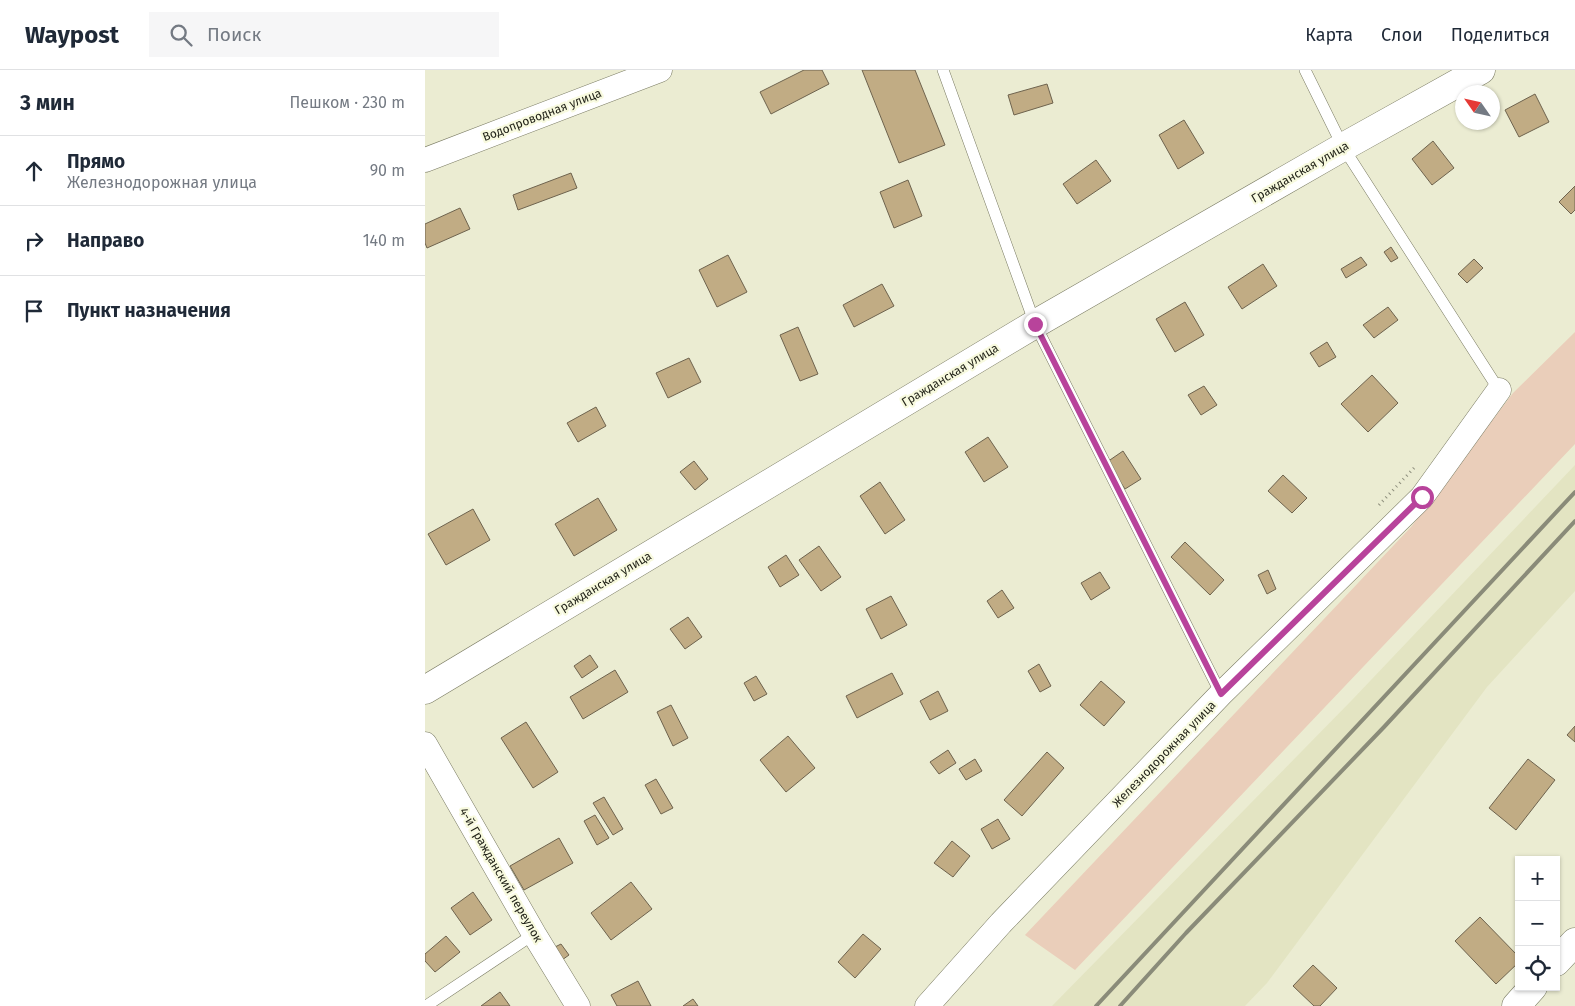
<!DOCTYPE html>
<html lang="ru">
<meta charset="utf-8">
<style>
body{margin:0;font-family:"Fira Sans",sans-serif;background:#f6f6f7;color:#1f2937}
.controls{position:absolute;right:15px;bottom:15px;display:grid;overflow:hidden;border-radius:0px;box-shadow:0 1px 4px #0004}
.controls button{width:45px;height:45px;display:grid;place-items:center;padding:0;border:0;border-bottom:1px solid #e0e1e3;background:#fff;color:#1f2937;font:25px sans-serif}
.compass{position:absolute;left:1030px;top:15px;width:45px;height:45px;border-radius:50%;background:#fff;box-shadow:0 1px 4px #0004;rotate:304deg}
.stop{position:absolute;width:15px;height:15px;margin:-11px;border:4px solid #b8439b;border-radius:50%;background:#fff}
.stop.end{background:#b8439b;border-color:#fff;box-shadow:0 1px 5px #0008}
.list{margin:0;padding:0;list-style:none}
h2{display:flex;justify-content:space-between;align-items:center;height:65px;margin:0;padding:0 20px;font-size:21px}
h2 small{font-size:16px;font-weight:400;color:#747a83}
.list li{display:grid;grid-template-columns:32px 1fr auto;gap:15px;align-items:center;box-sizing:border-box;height:70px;padding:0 20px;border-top:1px solid #e0e1e3}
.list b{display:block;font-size:19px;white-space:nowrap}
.list p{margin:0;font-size:16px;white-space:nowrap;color:#747a83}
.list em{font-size:16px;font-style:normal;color:#747a83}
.icon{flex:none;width:28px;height:28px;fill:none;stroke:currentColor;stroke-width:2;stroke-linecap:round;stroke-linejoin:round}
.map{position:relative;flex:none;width:1150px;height:936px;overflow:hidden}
header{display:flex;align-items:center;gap:30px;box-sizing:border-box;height:70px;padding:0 25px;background:#fff;border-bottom:1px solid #e0e1e3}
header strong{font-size:24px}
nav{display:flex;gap:28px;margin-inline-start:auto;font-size:18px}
.search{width:350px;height:45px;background:#f6f6f7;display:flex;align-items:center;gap:12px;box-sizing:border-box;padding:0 18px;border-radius:0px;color:#747a83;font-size:19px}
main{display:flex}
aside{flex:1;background:#fff}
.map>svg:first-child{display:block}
.built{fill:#e3e4c2}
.green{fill:#eaceba}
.building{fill:#c1ac84;stroke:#6e634e}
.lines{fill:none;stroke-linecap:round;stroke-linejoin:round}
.service-casing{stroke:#7a7b63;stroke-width:12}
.minor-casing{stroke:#7a7b63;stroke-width:25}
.tertiary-casing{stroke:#7a7b63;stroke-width:29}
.path{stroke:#8e8f7d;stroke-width:3;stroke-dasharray:1 4;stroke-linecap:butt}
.service{stroke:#fff;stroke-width:11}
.minor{stroke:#fff;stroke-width:24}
.tertiary{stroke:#fff;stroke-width:28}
.rail{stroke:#8a8b79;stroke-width:4}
.route{stroke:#b8439b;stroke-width:6}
.labels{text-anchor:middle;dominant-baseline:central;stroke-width:4.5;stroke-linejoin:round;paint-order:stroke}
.street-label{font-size:12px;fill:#1f2016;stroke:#f8fadf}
</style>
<header>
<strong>Waypost</strong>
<div class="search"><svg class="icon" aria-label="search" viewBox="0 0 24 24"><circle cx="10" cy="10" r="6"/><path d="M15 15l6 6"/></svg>Поиск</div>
<nav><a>Карта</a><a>Слои</a><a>Поделиться</a></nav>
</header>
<main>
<aside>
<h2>3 мин<small>Пешком · 230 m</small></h2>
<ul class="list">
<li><svg class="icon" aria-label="ahead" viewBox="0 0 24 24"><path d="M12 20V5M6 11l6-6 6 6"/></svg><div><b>Прямо</b><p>Железнодорожная улица</p></div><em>90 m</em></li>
<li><svg class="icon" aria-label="right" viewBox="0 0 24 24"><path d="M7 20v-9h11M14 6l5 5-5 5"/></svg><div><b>Направо</b></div><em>140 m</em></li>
<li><svg class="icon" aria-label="arrive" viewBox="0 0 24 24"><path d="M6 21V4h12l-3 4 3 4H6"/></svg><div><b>Пункт назначения</b></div></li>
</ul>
</aside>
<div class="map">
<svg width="1150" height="936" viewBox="0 0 1150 936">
<rect width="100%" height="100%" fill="#ebecd2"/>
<path class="built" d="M1150,395V521L1062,617L842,913L820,936H627L927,630Z"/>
<path class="green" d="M1150,262V374L650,900L600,865L986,457L1088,323Z"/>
<path class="building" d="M379,0H397L404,14L346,44L335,22Z
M437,0H490L520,75L474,93Z
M622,14L628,33L589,45L583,25Z
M1110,24L1124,52L1094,67L1080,40Z
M759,50L779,83L753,99L734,65Z
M1008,71L1029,98L1007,115L987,89Z
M671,90L686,111L652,134L638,114Z
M146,103L152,118L93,140L88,125Z
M483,110L497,146L469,158L455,122Z
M1150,116V140L1146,144L1134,132Z
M35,138L45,159L2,178L0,173V154Z
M966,177L973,188L966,192L959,182Z
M303,185L322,222L292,237L274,200Z
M936,187L942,195L921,208L916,199Z
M1049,189L1058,198L1042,213L1033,204Z
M838,194L852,216L817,239L803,217Z
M457,214L469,236L429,257L418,235Z
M760,232L779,265L750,282L731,249Z
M963,237L973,250L949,268L938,255Z
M373,257L393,304L375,311L355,265Z
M902,272L911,287L894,297L885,283Z
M264,288L276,312L243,328L231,303Z
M947,305L973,333L943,362L916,334Z
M779,316L792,335L776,345L763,325Z
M171,337L181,356L153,372L142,353Z
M563,367L583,397L559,412L540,382Z
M698,381L716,409L700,419L682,392Z
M269,391L283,409L270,420L255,402Z
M858,405L882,428L867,443L843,421Z
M455,412L480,450L460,464L435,426Z
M173,428L192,460L149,486L130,454Z
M48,439L65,470L21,495L3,464Z
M760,472L799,510L785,525L746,487Z
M394,476L416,507L396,521L374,490Z
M361,485L374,505L355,517L343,497Z
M843,500L851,519L842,524L833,505Z
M675,502L685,518L666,530L656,513Z
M577,520L589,538L573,548L562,531Z
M466,526L482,555L456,569L441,539Z
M263,547L277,567L260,579L245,559Z
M165,585L173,597L157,608L149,596Z
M614,594L626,616L615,622L603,601Z
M190,600L203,622L158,649L145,627Z
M467,603L478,624L432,648L421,626Z
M331,606L342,624L329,631L319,613Z
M676,611L700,632L679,656L655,635Z
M513,621L523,641L505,650L495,631Z
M246,635L263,668L248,676L232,642Z
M101,652L133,702L108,718L76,668Z
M1150,656V672L1142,665Z
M363,666L390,698L361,722L335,690Z
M523,680L531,693L514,704L505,692Z
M622,682L639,698L597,746L579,730Z
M550,689L557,701L541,710L534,699Z
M1103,689L1130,710L1091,760L1064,738Z
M231,709L248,738L236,744L220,715Z
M179,727L198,759L188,765L168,733Z
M170,745L184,768L172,775L159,751Z
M573,749L585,769L567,779L556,759Z
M134,768L148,793L99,820L85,796Z
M527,771L545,786L528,807L509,793Z
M206,812L227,839L186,870L166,843Z
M48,822L67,850L45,865L26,838Z
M1055,847L1094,887V892L1071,914L1030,871Z
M438,864L456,879L430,908L413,892Z
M21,866L35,882L10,902L0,891V884Z
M136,874L144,885L137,890L128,878Z
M888,895L912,918L895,936H889L868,916Z
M213,911L226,936H192L186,925Z
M75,922L85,936H56Z
M268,929L273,936H258Z"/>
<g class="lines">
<g class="service-casing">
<path id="service" d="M518,0L610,254L796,624
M880,0L918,77L1074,320
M1,936L109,864"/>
</g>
<g class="minor-casing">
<path id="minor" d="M0,90L235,0
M0,674L109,864L153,936
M502,936L576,853L796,624L997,427L1074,320"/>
</g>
<g class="tertiary-casing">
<path id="tertiary" d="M0,620L610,254L918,77L1056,0
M1131,892L1150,872
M1091,936L1108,917"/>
</g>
<path class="path" d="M954,435L989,398"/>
<use href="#service" class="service"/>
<use href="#minor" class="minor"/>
<use href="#tertiary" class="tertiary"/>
<path class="rail" d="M671,936L1150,422
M695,936L761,863L959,657L1150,451"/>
</g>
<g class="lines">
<path class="route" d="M610,254L796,624L997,427"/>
</g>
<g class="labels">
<g class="street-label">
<text transform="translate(117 45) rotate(-21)">Водопроводная улица</text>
<text transform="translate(875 102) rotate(-30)">Гражданская улица</text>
<text transform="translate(525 305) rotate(-31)">Гражданская улица</text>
<text transform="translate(178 513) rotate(-31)">Гражданская улица</text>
<text transform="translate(739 684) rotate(-46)">Железнодорожная улица</text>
<text transform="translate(76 805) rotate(60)">4-й Гражданский переулок</text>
</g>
</g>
</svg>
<div class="controls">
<button>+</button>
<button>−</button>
<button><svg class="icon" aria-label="locate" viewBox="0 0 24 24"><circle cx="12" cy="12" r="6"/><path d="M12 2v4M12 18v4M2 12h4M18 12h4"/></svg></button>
</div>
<svg class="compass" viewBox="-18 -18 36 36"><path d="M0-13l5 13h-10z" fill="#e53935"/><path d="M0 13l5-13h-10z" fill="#747a83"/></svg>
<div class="stop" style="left:997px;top:427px"></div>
<div class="stop end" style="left:610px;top:254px"></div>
</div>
</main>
